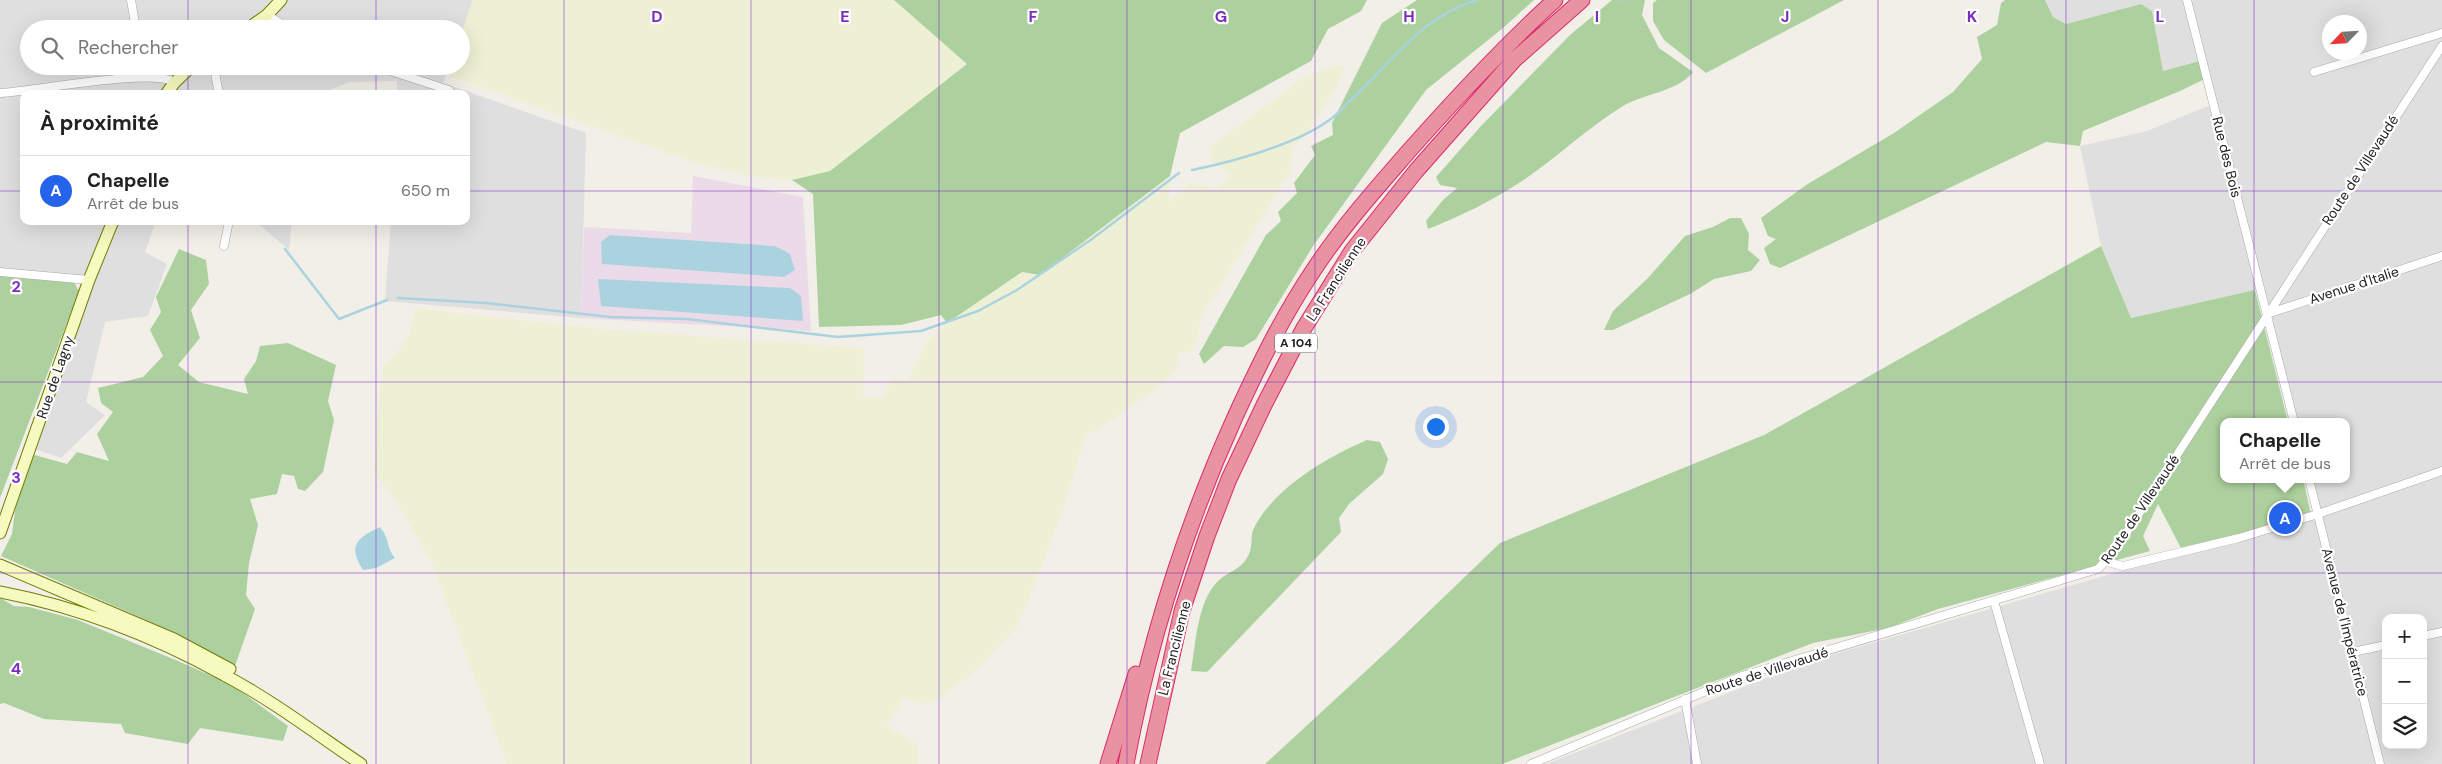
<!DOCTYPE html>
<html lang="fr">
<meta charset="utf-8">
<style>
body{margin:0;font-family:"DM Sans",sans-serif;background:#f2f2f2;color:#222}
.controls{position:absolute;right:15px;bottom:15px;display:grid;overflow:hidden;border-radius:10px;box-shadow:0 5px 20px #0002}
.controls button{width:45px;height:45px;display:grid;place-items:center;padding:0;border:0;border-bottom:1px solid #e0e0e0;background:#fff;color:#222;font:25px sans-serif}
.compass{position:absolute;left:2322px;top:15px;width:45px;height:45px;border-radius:50%;background:#fff;box-shadow:0 5px 20px #0002;rotate:245deg}
.you{position:absolute;left:1435px;top:426px;width:18px;height:18px;margin:-12px;border:4px solid #fff;border-radius:50%;background:#1a73e8;box-shadow:0 0 0 8px #1a73e833}
.badge{display:grid;place-items:center;width:32px;height:32px;border-radius:50%;background:#2563eb;color:#fff;font-size:16px;font-weight:700}
.pin{position:absolute;translate:-50% -50%;border:2px solid #fff;box-shadow:0 1px 5px #0006}
.popup{position:absolute;left:2220px;top:418px;width:130px;height:65px;box-sizing:border-box;display:grid;place-content:center;border-radius:10px;background:#fff;filter:drop-shadow(0 1px 4px #0005);font-size:16px;white-space:nowrap;color:#767676}
.popup b{font-size:19px;color:#222}
.popup::after{content:'';position:absolute;left:50%;top:100%;margin-left:-10px;border:10px solid transparent;border-top-color:#fff}
.list{margin:0;padding:0;list-style:none}
h2{display:flex;justify-content:space-between;align-items:center;height:65px;margin:0;padding:0 20px;font-size:21px}
h2 small{font-size:16px;font-weight:400;color:#767676}
.list li{display:grid;grid-template-columns:32px 1fr auto;gap:15px;align-items:center;box-sizing:border-box;height:70px;padding:0 20px;border-top:1px solid #e0e0e0}
.list b{display:block;font-size:19px;white-space:nowrap}
.list p{margin:0;font-size:16px;white-space:nowrap;color:#767676}
.list em{font-size:16px;font-style:normal;color:#767676}
.icon{flex:none;width:28px;height:28px;fill:none;stroke:currentColor;stroke-width:2;stroke-linecap:round;stroke-linejoin:round}
.map{position:relative;flex:none;width:2442px;height:764px;overflow:hidden}
.search{position:absolute;background:#fff;box-shadow:0 5px 20px #0002;left:20px;top:20px;width:450px;height:55px;display:flex;align-items:center;gap:12px;box-sizing:border-box;padding:0 18px;border-radius:28px;color:#767676;font-size:19px}
.panel{position:absolute;background:#fff;box-shadow:0 5px 20px #0002;left:20px;top:90px;width:450px;height:135px;border-radius:10px}
.map>svg:first-child{display:block}
.residential{fill:#e0dfdf;fill-rule:evenodd}
.industrial{fill:#ebdbe8}
.farmland{fill:#eef0d5}
.forest{fill:#add19e}
.water{fill:#aad3df}
.lines{fill:none;stroke-linecap:round;stroke-linejoin:round}
.stream{stroke:#aad3df;stroke-width:2.5}
.street-casing{stroke:#a9a9a9;stroke-width:9}
.secondary-casing{stroke:#707d05;stroke-width:13}
.highway-casing{stroke:#dc2a67;stroke-width:17}
.street{stroke:#fff;stroke-width:8}
.secondary{stroke:#f7fabf;stroke-width:11}
.highway{stroke:#e892a2;stroke-width:15}
.grid{fill:none;stroke:#7b2cbf;stroke-width:1;stroke-opacity:0.55}
.labels{text-anchor:middle;dominant-baseline:central;stroke-width:4.5;stroke-linejoin:round;paint-order:stroke}
.shield{fill:#fff;stroke:#646464;stroke-width:1}
.shield-label{font-size:12px;font-weight:bold;fill:#222}
.street-label{font-size:14px;fill:#222;stroke:#fff}
.grid-label{font-size:16px;text-anchor:middle;font-weight:bold;fill:#7b2cbf;stroke:#fff;stroke-width:4.5;stroke-linejoin:round;paint-order:stroke}
</style>
<div class="map">
<svg width="2442" height="764" viewBox="0 0 2442 764">
<rect width="100%" height="100%" fill="#f2efe9"/>
<path class="residential" d="M0,0H473L461,34V29H29V66H449L443,83L586,133L581,318L385,301L391,221H466V94H397V81L350,82L319,94H24V221H156L145,252L167,264L148,316L105,322L86,402L105,415L61,458L34,449L91,280L0,272Z
M2045,0H2442V764H1546L1810,661L2318,514L2309,479H2346V422H2294L2260,289L2131,318L2101,246L2080,146L2147,131L2213,104L2202,60L2163,71L2152,11L2141,4L2066,24L2053,17ZM2330,22H2360V52H2330ZM2386,618H2423V745H2386Z
M255,221H292L289,250Z"/>
<path class="industrial" d="M693,176L803,197L811,331L581,318L584,227L691,233Z"/>
<path class="farmland" d="M473,0H894L967,64L830,171L792,180L746,176L684,159L446,75L449,66H461V34Z
M1333,65L1344,67L1337,86L1304,139L1293,145L1291,170L1201,318L1197,340L1190,352L1179,353L1176,370L1160,386L1098,430L1086,434L1063,511L1018,626L981,666L937,701L925,704L903,698L887,726L918,745V764H507L430,559L392,495L374,473L379,399L383,367L400,348L409,333L415,308L602,329L864,348L863,397H884L891,379L908,380L928,340L947,323L1022,272L1040,275L1170,176L1169,201L1191,182L1216,190L1231,175L1212,163L1211,146L1303,78Z"/>
<path class="forest" d="M894,0H1367L1361,11L1328,29L1311,61L1180,133L1170,176L1040,275L1022,272L947,323L941,315L901,325L819,327L813,194L792,180L830,171L967,64Z
M1417,0H1534L1503,28L1426,90L1313,246L1256,339L1243,347L1224,346L1204,364L1199,354L1266,235L1281,221L1278,212L1297,193L1294,183L1315,155L1311,146L1333,135L1332,123L1382,23Z
M1612,0H1645L1642,15L1659,48L1693,72C1677,92 1645,93 1623,106C1587,128 1557,158 1522,181C1492,201 1461,216 1428,229L1426,221L1443,200L1457,188L1440,185L1436,177L1481,126L1570,35Z
M1657,0H1844L1706,73L1664,40L1653,21V3Z
M2005,0H2045L2053,17L2066,24L2141,4L2152,11L2163,71L2203,60L2207,78L2180,91L2083,131L2080,146L2046,142L1780,268L1770,264L1764,248L1776,239L1768,236L1761,218L1806,185L1894,133L1953,92L1982,59L1977,37L1997,25L2001,3Z
M1730,218H1741L1749,234L1748,250L1760,260L1751,271L1714,279L1690,294L1613,330H1604L1613,311L1648,278L1685,236L1713,227Z
M2101,246L2131,318L2255,290L2288,422H2224V479H2303L2311,514L2182,550L2158,504L2143,536L2150,551L1938,609L1888,628L1813,643L1502,764H1265L1394,645L1500,543L1764,435Z
M179,249L206,260L209,284L191,310L200,338L178,365L199,382L248,394L244,379L256,361L260,346L288,343L336,365L328,401L334,420L323,472L305,491L298,489L294,476L282,474L277,494L250,499L258,525L249,563L246,595L255,609L235,666L171,631L1,556L12,534L16,503L31,454L67,464L77,452L109,461L97,434L113,412L101,403L98,388L143,377L163,356L150,330L161,312L156,297Z
M0,275L74,282L79,291L0,498Z
M1367,440L1380,442L1388,459L1383,474L1349,504L1339,518L1341,532L1207,672L1191,671C1196,643 1197,602 1218,581C1228,571 1241,571 1249,554C1253,546 1250,535 1254,528C1274,488 1327,457 1367,440Z
M0,598L14,606L29,607L78,620L178,661L232,685L288,726L283,741L200,728L188,744L125,733L121,724L44,719L4,703L0,704Z"/>
<path class="water" d="M610,235L775,246L790,254L795,270L784,277L602,264L601,242Z
M598,279L790,288L801,296L803,321L601,306Z
M380,527C391,541 385,545 395,558L376,568L363,570C347,545 357,538 380,527Z"/>
<g class="lines">
<path class="stream" d="M1621,0H1622
M1192,170C1232,162 1294,145 1328,121C1337,115 1345,105 1353,98C1391,62 1424,15 1477,0
M285,249L339,319L387,300
M398,298L486,303L610,317L687,319L838,337L921,331L978,311L1017,290L1092,239L1179,173"/>
<g class="street-casing">
<path id="street" d="M131,0L136,29
M2187,0L2294,422
M267,15L290,29
M146,66L150,77
M212,66L215,73L219,94
M375,66L449,90
M2314,72L2442,33
M0,93C37,91 148,68 175,82
M224,246L229,221
M0,272L89,280
M2267,314L2442,256
M2309,479L2380,764
M2107,562L2123,566L2239,538L2318,514L2442,471
M1994,601L2040,764
M2423,636L2442,632
M2353,652L2386,645
M1685,699L1697,764
M1531,764L1742,676L2098,569L2116,549L2442,46"/>
</g>
<g class="secondary-casing">
<path id="secondary" d="M247,29L267,15L281,0
M166,94L175,82L192,66
M0,533L89,280L113,221
M0,565L174,639L230,669
M0,592C78,607 155,637 224,675C272,700 316,734 361,764"/>
</g>
<g class="highway-casing">
<path id="highway" d="M1108,764L1136,674
M1126,764C1148,645 1185,528 1235,417C1258,367 1282,317 1313,271C1341,228 1375,190 1408,152C1455,99 1503,47 1555,0
M1148,764L1182,611L1207,536L1229,479L1265,403L1304,328L1352,251L1416,171L1514,60L1582,0"/>
</g>
<use href="#street" class="street"/>
<use href="#secondary" class="secondary"/>
<use href="#highway" class="highway"/>
</g>
<path class="grid" d="M188,0V29M376,0V29M564,0V764M751,0V764M939,0V764M1127,0V764M1315,0V764M1503,0V764M1691,0V764M1878,0V764M2066,0V764M2254,0V764M188,66V94M376,66V94M0,191H24M466,191H2442M188,221V764M376,221V764M0,382H2442M0,573H2442"/>
<g class="labels">
<rect class="shield" x="1275" y="333.5" width="42" height="19" rx="4"/>
<g class="shield-label">
<text x="1296" y="343">A 104</text>
</g>
<g class="street-label">
<text transform="translate(2227 157) rotate(76)">Rue des Bois</text>
<text transform="translate(2360 170) rotate(-57)">Route de Villevaudé</text>
<text transform="translate(1336 279) rotate(-57)">La Francilienne</text>
<text transform="translate(2354 285) rotate(-18)">Avenue d'Italie</text>
<text transform="translate(55 377) rotate(-71)">Rue de Lagny</text>
<text transform="translate(2140 509) rotate(-56)">Route de Villevaudé</text>
<text transform="translate(2345 622) rotate(76)">Avenue de l'Impératrice</text>
<text transform="translate(1174 648) rotate(-76)">La Francilienne</text>
<text transform="translate(1767 671) rotate(-18)">Route de Villevaudé</text>
</g>
</g>
<g class="grid-label">
<text x="657" y="22">D</text>
<text x="845" y="22">E</text>
<text x="1033" y="22">F</text>
<text x="1221" y="22">G</text>
<text x="1409" y="22">H</text>
<text x="1597" y="22">I</text>
<text x="1785" y="22">J</text>
<text x="1972" y="22">K</text>
<text x="2160" y="22">L</text>
<text x="16" y="292">2</text>
<text x="16" y="483">3</text>
<text x="16" y="674">4</text>
</g>
</svg>
<div class="controls">
<button>+</button>
<button>−</button>
<button><svg class="icon" aria-label="layers" viewBox="0 0 24 24"><path d="M12 4l9 5-9 5-9-5zM3 14l9 5 9-5"/></svg></button>
</div>
<svg class="compass" viewBox="-18 -18 36 36"><path d="M0-13l5 13h-10z" fill="#e53935"/><path d="M0 13l5-13h-10z" fill="#767676"/></svg>
<div class="you"></div>
<div class="pin badge" style="left:2285px;top:518px">A</div>
<div class="popup"><b>Chapelle</b>Arrêt de bus</div>
<div class="search"><svg class="icon" aria-label="search" viewBox="0 0 24 24"><circle cx="10" cy="10" r="6"/><path d="M15 15l6 6"/></svg>Rechercher</div>
<section class="panel">
<h2>À proximité<small></small></h2>
<ul class="list">
<li><span class="badge">A</span><div><b>Chapelle</b><p>Arrêt de bus</p></div><em>650 m</em></li>
</ul>
</section>
</div>
